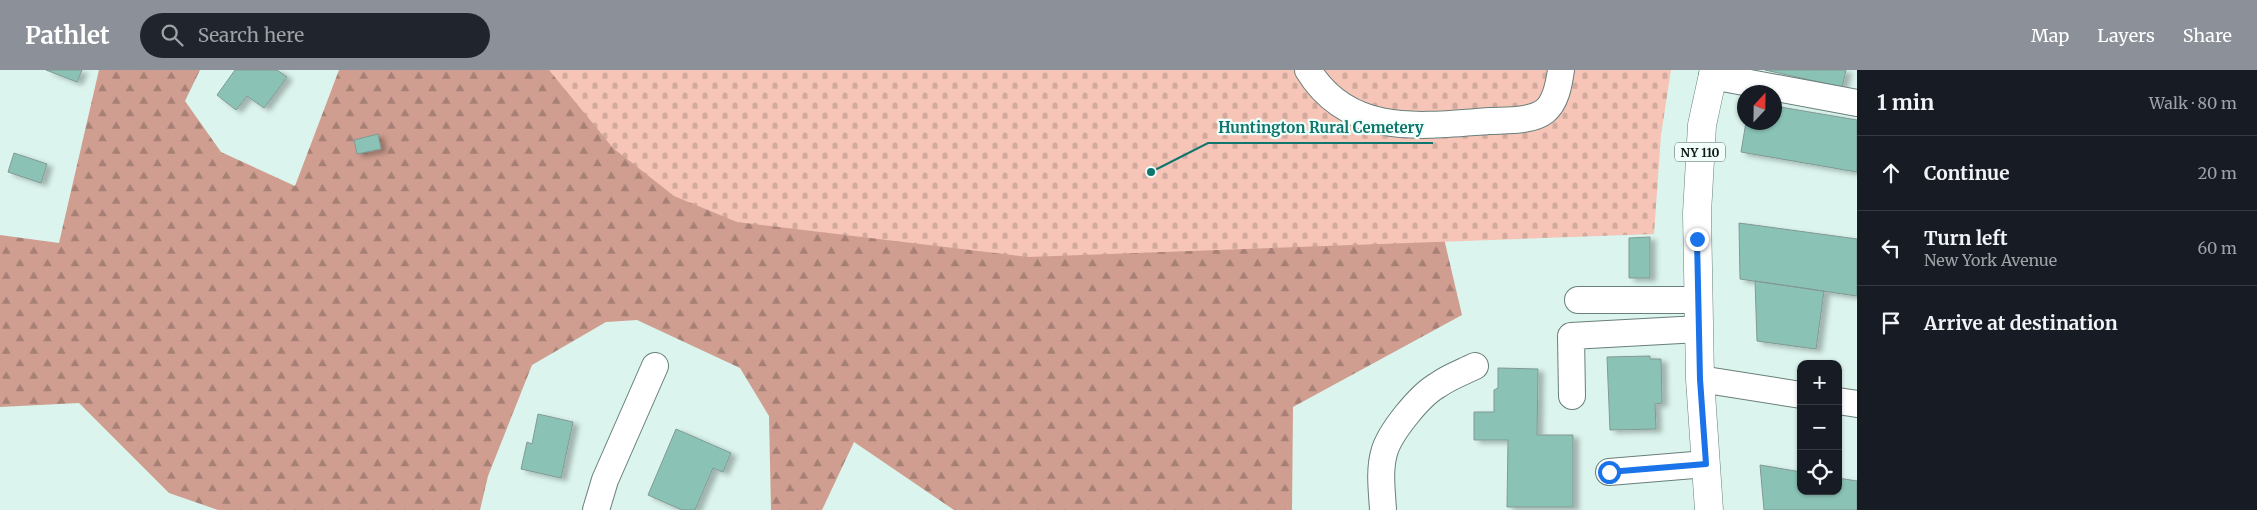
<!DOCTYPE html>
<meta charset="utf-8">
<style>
body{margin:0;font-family:Merriweather,serif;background:#20242c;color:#f1f3f6}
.controls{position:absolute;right:15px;bottom:15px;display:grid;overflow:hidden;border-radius:10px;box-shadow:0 1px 4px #0004}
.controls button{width:45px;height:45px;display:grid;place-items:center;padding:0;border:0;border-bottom:1px solid #363941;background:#171b24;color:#f1f3f6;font:25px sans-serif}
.compass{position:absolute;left:1737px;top:15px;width:45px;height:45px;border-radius:50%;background:#171b24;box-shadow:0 1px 4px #0004;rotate:22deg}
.stop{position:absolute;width:15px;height:15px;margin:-11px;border:4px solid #1a73e8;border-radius:50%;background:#fff}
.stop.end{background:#1a73e8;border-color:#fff;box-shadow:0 1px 5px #0008}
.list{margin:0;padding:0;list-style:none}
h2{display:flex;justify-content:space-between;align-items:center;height:65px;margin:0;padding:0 20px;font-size:21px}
h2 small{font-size:16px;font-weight:400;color:#9ea1a6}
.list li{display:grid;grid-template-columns:32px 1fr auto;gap:15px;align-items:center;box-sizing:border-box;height:75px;padding:0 20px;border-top:1px solid #363941}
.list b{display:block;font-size:19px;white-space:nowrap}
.list p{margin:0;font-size:16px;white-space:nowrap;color:#9ea1a6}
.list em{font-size:16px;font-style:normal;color:#9ea1a6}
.icon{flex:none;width:28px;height:28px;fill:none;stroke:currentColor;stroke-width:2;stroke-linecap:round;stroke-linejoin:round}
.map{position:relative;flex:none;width:1857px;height:440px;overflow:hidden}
header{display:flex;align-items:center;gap:30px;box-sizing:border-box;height:70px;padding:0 25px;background:#8c9099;color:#fff}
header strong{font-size:24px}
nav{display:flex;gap:28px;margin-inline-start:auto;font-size:18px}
.search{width:350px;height:45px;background:#20242c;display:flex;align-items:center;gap:12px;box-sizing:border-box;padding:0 18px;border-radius:28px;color:#9ea1a6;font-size:19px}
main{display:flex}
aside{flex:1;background:#171b24}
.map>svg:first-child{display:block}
.forest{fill:url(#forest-firs)}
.cemetery{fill:url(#cemetery-stones)}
.building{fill:#8ac3b5;stroke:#829993;filter:url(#shadow)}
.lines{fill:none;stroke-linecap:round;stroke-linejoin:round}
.minor-casing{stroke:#697f7a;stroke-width:28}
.major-casing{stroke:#697f7a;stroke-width:29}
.minor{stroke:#fff;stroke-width:26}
.major{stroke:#fff;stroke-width:28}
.route{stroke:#1a73e8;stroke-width:6}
.labels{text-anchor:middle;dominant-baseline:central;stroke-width:4.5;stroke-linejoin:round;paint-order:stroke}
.shield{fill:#f0fffa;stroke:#545f5c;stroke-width:1}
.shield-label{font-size:12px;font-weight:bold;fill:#111a18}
.leader{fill:none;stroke:#0f766e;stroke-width:2}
.callout-dot{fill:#0f766e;stroke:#f0fffa;stroke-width:2}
.callout-label{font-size:15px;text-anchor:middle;font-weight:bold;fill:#0f766e;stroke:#f0fffa;stroke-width:4.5;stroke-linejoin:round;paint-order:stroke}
</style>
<header>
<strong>Pathlet</strong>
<div class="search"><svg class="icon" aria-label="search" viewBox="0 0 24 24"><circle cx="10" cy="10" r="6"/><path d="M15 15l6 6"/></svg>Search here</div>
<nav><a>Map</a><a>Layers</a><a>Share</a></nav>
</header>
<main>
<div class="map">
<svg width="1857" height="440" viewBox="0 0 1857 440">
<defs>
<pattern id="forest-firs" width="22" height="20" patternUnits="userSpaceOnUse" patternTransform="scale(1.25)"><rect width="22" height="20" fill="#cf9e90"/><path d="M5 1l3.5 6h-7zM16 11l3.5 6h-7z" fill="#a78075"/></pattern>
<pattern id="cemetery-stones" width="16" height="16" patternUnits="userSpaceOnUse" patternTransform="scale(1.25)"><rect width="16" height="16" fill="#f6c5b7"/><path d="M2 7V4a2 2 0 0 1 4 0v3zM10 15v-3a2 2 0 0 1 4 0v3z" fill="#d2a99d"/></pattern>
<filter id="shadow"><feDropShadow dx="5.5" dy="3" stdDeviation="2.5" flood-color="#0004"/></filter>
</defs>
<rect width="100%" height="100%" fill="#dbf4ed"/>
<path class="forest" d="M99,0H200L185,31L221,82L295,116L339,0H636L1438,143L1462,245L1293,337L1292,440H954L854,372L822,440H771L769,346L740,298L637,250L606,252L532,295L488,406L480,440H218L169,423L79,333L0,337V165L59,173Z"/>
<path class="cemetery" d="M549,0H1671L1661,65L1654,164L1028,187L737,152L674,126L613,78Z"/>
<path class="building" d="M46,0H82L77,12Z
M235,0H277L287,7L264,38L247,26L236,40L217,25Z
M1765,0H1846L1842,17Z
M1774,36L1857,50V102L1741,82L1746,52H1774Z
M378,64L381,79L357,84L354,70Z
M14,83L47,94L41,113L8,102Z
M1739,153L1857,169V226L1740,209Z
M1650,167V208H1629V168Z
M1755,211L1824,221L1816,279L1757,271Z
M1650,286V289H1661L1662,333L1655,334L1656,359L1610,360L1607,287Z
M1498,298L1538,299L1537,365H1573V437H1507L1508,370H1474V342H1494V320L1498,318Z
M538,344L573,352L561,408L521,399L527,372L532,374Z
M676,359L731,383L723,402L713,398L695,440H682L648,425Z
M1760,395L1801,402V421H1838V408L1857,411V440H1764Z"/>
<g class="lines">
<g class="minor-casing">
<path id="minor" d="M1308,0C1349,67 1421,56 1489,51C1505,50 1531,52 1545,41C1556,32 1559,14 1561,0
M1712,6L1857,33
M1578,230H1699
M1700,309L1801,325
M1572,326L1571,266L1699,259
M1838,331L1857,334
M1609,402L1706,394
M596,440L605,410L655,296
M1383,440C1382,421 1379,401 1384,383C1389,363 1420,325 1438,315C1449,307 1463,302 1475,296"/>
</g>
<g class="major-casing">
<path id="major" d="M1709,440L1700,309L1697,143L1702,55L1714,0"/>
</g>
<use href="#minor" class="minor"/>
<use href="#major" class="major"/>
</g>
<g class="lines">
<path class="route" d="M1609,402L1706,394L1700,309L1697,169"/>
</g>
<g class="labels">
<rect class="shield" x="1675" y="72.5" width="50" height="19" rx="4"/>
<g class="shield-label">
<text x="1700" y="82">NY 110</text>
</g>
</g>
<path class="leader" d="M1151 102L1208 73H1433"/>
<circle class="callout-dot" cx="1151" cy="102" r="5"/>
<g class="callout-label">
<text x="1321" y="63">Huntington Rural Cemetery</text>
</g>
</svg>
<div class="controls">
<button>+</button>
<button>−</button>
<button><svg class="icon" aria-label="locate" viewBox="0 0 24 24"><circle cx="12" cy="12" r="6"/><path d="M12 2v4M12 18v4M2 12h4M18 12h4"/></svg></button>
</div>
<svg class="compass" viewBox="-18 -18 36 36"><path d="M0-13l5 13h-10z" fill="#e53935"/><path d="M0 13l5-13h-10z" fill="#9ea1a6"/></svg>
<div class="stop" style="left:1609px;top:402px"></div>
<div class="stop end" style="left:1697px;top:169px"></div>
</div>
<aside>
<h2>1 min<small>Walk · 80 m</small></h2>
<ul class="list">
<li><svg class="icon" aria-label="ahead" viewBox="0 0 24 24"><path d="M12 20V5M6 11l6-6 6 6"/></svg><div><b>Continue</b></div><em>20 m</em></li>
<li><svg class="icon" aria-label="left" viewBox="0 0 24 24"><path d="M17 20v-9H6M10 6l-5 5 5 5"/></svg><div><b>Turn left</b><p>New York Avenue</p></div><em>60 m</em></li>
<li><svg class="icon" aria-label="arrive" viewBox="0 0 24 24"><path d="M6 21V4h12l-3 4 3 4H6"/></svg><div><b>Arrive at destination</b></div></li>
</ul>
</aside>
</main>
